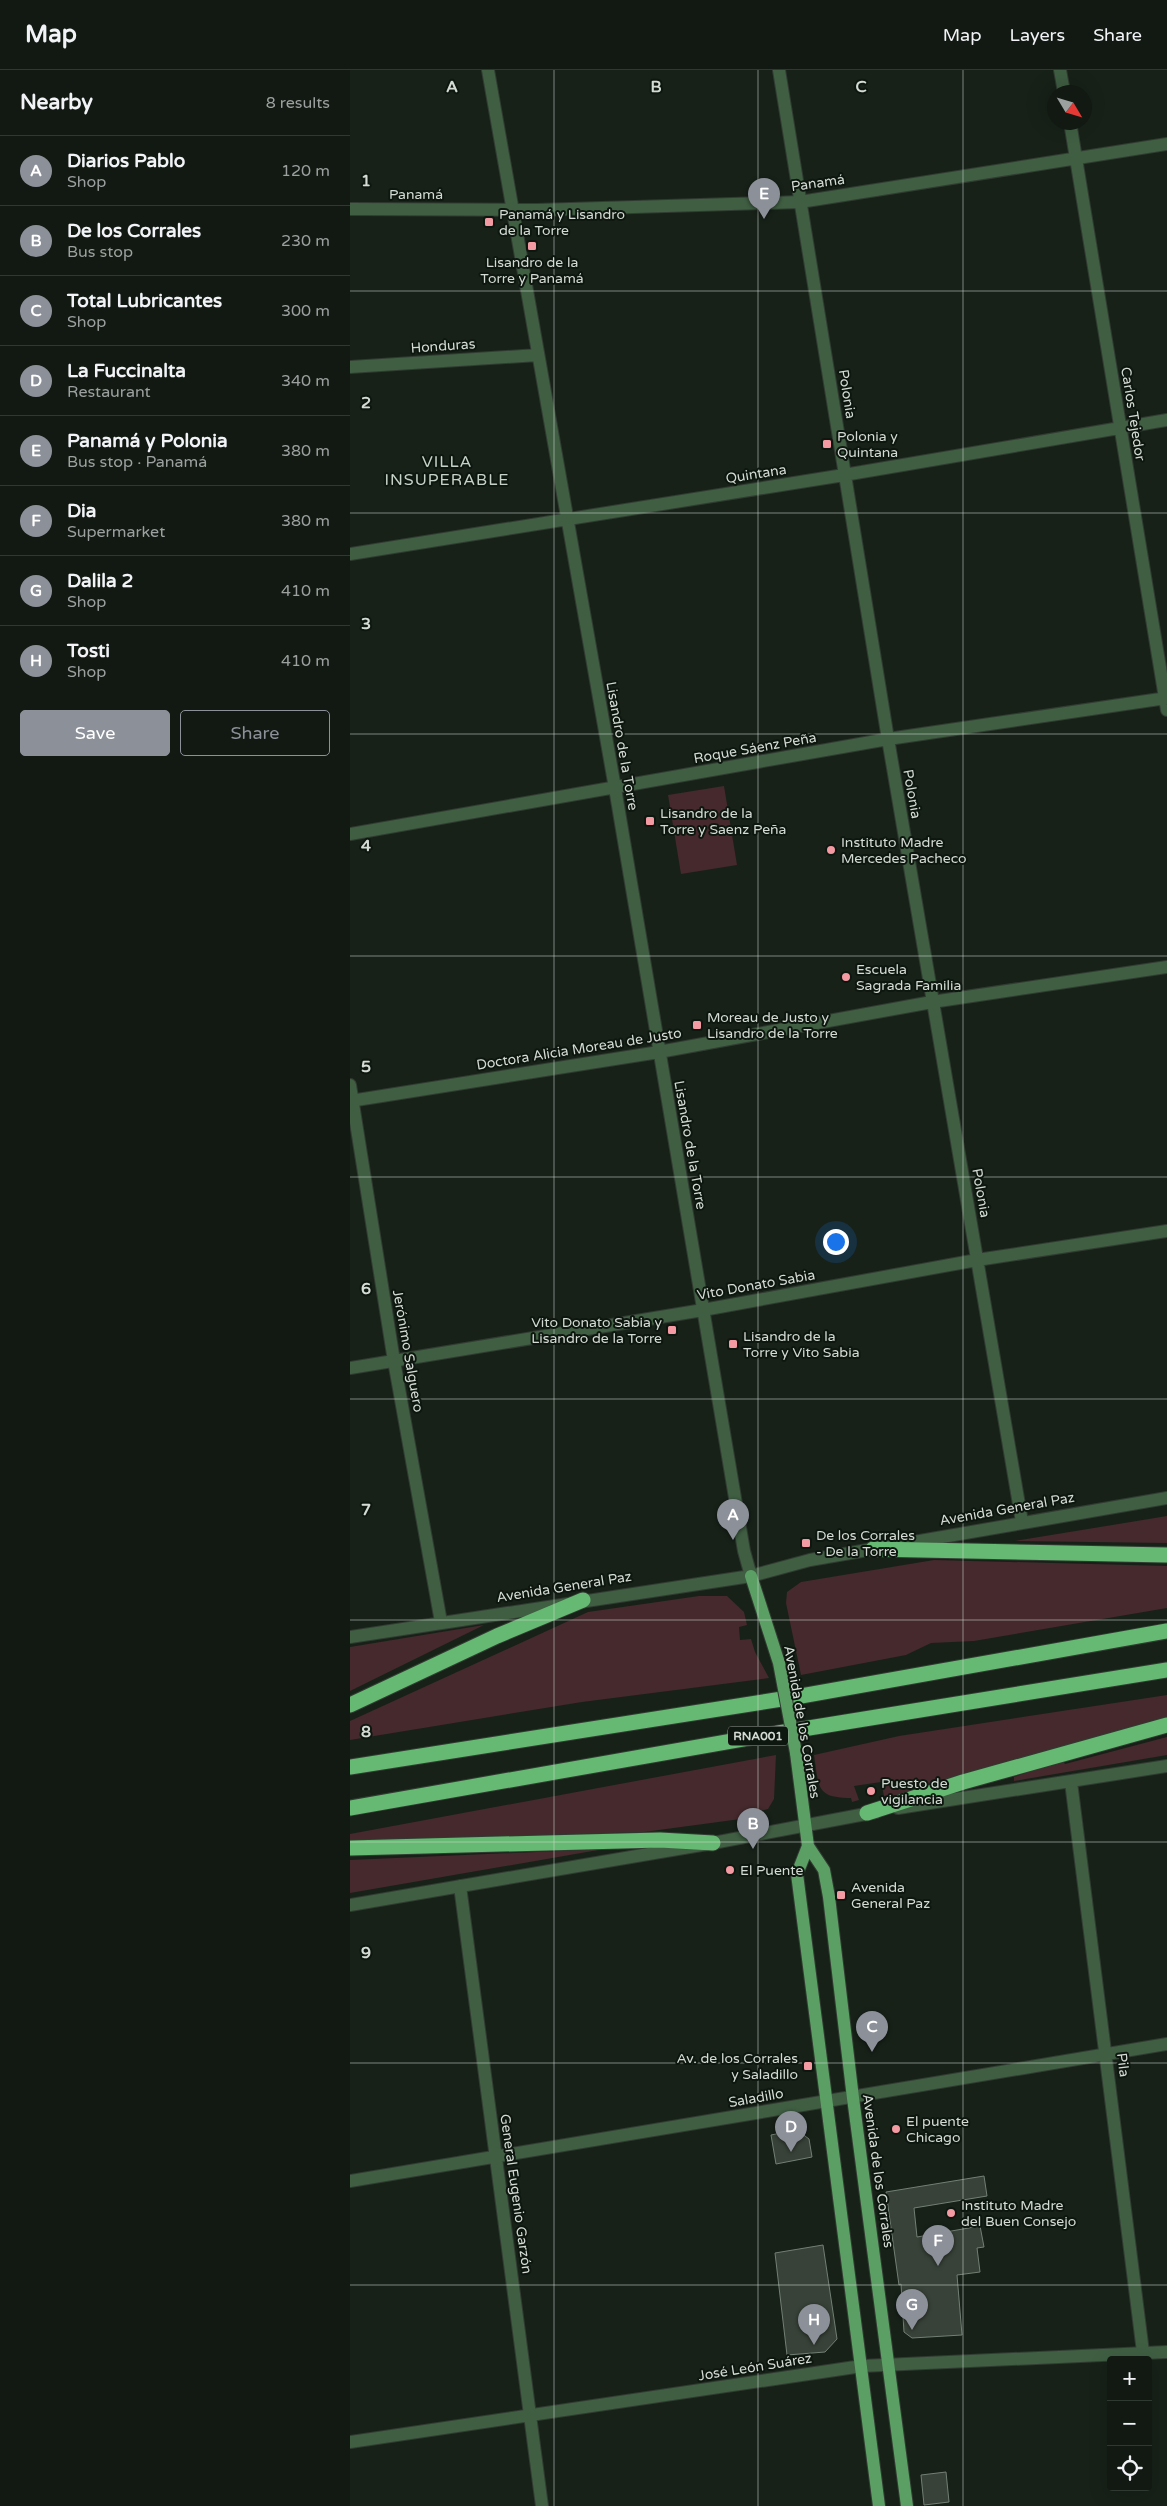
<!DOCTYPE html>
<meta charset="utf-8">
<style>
body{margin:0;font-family:"Varela Round",sans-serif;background:#1a221b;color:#f1f3f6}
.controls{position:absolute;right:15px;bottom:15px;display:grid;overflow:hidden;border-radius:5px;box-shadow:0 5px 20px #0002}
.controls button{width:45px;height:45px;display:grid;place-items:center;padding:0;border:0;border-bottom:1px solid #303832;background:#111912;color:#f1f3f6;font:25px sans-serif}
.compass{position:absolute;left:697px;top:15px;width:45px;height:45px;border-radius:50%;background:#111912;box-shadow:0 5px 20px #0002;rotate:128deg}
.you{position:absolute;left:485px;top:1171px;width:18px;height:18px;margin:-12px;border:4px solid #fff;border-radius:50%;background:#1a73e8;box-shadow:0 0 0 8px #1a73e833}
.badge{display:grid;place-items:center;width:32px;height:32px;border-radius:50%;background:#8c9099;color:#fff;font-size:16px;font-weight:700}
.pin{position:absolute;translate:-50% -41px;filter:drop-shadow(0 1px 2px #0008)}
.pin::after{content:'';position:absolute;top:26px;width:18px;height:15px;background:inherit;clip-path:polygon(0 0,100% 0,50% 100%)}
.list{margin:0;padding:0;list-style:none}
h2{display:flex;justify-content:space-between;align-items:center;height:65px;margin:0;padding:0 20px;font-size:21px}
h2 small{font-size:16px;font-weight:400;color:#9ca09f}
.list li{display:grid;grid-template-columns:32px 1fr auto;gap:15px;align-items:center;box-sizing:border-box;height:70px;padding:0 20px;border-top:1px solid #303832}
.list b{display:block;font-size:19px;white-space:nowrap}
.list p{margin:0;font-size:16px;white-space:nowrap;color:#9ca09f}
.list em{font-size:16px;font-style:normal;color:#9ca09f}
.actions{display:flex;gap:10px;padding:15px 20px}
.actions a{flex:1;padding:11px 0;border:1px solid #8c9099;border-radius:5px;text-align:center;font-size:18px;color:#8c9099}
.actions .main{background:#8c9099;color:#fff}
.icon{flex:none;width:28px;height:28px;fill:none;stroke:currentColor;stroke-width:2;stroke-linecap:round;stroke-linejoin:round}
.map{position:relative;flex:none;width:817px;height:2436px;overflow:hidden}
header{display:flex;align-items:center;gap:30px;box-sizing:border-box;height:70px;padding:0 25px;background:#111912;border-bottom:1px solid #303832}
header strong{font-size:24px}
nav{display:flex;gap:28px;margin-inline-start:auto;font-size:18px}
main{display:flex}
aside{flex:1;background:#111912}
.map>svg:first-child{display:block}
.green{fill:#45292c}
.building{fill:#384238;stroke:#737f74}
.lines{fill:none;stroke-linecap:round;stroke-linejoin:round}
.minor-casing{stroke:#313b32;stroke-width:14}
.major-casing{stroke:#313b32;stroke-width:14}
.highway-casing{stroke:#313b32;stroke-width:17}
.minor{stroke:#3f5e42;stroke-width:12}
.major{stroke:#5c9f65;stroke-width:12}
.highway{stroke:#66b972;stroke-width:15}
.major-bridge-casing{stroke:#313b32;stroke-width:14;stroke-linecap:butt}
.major-bridge{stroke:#5c9f65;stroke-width:12}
.grid{fill:none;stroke:#d4dbd5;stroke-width:1;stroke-opacity:0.55}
.poi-dot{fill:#f49aa3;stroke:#0e170f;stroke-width:2}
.labels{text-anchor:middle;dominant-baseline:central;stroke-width:4;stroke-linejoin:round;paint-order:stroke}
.shield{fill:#0e170f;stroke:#99a09a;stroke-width:1}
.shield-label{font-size:12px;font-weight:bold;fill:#d4dbd5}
.street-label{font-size:14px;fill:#d4dbd5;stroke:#0e170f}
.poi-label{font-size:14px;fill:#d4dbd5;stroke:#0e170f;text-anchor:start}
.quarter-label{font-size:16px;letter-spacing:1px;fill:#c6d2c7;stroke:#0e170f}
.grid-label{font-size:16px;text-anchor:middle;font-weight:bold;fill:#d4dbd5;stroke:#0e170f;stroke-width:4;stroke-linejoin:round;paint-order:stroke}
</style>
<header>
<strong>Map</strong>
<nav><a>Map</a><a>Layers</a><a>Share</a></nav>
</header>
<main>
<aside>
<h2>Nearby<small>8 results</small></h2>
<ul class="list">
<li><span class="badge">A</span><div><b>Diarios Pablo</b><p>Shop</p></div><em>120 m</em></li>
<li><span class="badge">B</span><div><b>De los Corrales</b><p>Bus stop</p></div><em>230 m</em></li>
<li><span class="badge">C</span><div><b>Total Lubricantes</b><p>Shop</p></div><em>300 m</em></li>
<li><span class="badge">D</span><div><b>La Fuccinalta</b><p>Restaurant</p></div><em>340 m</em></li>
<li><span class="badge">E</span><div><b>Panamá y Polonia</b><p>Bus stop · Panamá</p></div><em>380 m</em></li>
<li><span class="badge">F</span><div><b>Dia</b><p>Supermarket</p></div><em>380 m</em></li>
<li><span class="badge">G</span><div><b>Dalila 2</b><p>Shop</p></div><em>410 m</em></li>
<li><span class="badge">H</span><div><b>Tosti</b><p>Shop</p></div><em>410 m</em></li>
</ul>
<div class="actions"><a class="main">Save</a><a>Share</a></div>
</aside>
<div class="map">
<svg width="817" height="2436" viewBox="0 0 817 2436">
<rect width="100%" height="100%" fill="#172118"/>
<path class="green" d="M374,716L387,795L331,804L318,725Z
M817,1446V1473L665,1471Z
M584,1490L817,1496V1538L624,1571L581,1573L556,1585L451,1605L436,1533L437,1522L451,1512Z
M349,1526H377L394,1542L397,1555L389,1557L390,1570L401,1569L405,1582L419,1608L232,1632L0,1670V1651L238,1542Z
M134,1555L0,1621V1577Z
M817,1625V1648L546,1725L534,1726L531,1712L504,1716L509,1730L502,1732L501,1728C465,1728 469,1716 464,1685L549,1666Z
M817,1667V1685L664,1711V1707L712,1690L715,1694Z
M426,1685L424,1729L418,1739L398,1744V1748L294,1762L0,1771V1764Z
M254,1779L0,1823V1790Z"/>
<path class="building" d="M447,2060L459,2069L462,2087L426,2094L421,2065Z
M634,2106L637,2126L564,2138L567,2167L630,2156L634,2177L627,2178L630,2202L607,2205L612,2265L562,2268L554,2262L551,2214L549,2215L536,2122Z
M473,2175L487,2269L475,2282L437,2285L425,2183Z
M596,2402L599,2432L574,2435L571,2405Z"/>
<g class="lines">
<g class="minor-casing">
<path id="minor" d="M138,0L265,718L394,1481L401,1506
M429,0L538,669L672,1452
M710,0L714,22
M720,52L817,640
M0,139L187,140L450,132L817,74
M0,297L188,285
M0,484L494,405L817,350
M0,764L538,669L817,628
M0,1015L44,1291L91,1552
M0,1031L309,982L582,932L817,897
M0,1298L353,1240L627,1190L817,1161
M0,1567L401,1506L460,1490L817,1428
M721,1712L793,2282
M548,1738L817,1696
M110,1816L192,2436
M0,1835L363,1773L526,1742
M0,2111L817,1974
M0,2372L512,2296L817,2282"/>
</g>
<g class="major-casing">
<path id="major" d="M401,1506L429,1593
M446,1683L458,1776L474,1800L479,1827L503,2028L557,2436
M458,1776L447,1804L529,2436"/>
</g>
<g class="highway-casing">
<path id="highway" d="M523,1479L817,1485
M0,1635L147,1566L233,1530
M0,1697L451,1626L817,1561
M0,1738L428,1663L817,1600
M517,1743L613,1712L817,1655
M0,1778L310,1770L363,1773"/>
</g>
<use href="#minor" class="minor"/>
<use href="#major" class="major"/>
<use href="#highway" class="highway"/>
<g class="major-bridge-casing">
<path id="major-bridge" d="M429,1593L446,1683"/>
</g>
<use href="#major-bridge" class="major-bridge"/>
</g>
<path class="grid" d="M204,0V2436M408,0V2436M613,0V2436M0,221H817M0,443H817M0,664H817M0,886H817M0,1107H817M0,1329H817M0,1550H817M0,1772H817M0,1993H817M0,2215H817"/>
<g class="poi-dot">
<rect x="134" y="147" width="10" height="10" rx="2.5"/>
<rect x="177" y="171" width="10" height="10" rx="2.5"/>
<rect x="472" y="369" width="10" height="10" rx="2.5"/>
<rect x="295" y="746" width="10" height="10" rx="2.5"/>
<circle cx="481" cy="780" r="5"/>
<circle cx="496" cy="907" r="5"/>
<rect x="342" y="950" width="10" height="10" rx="2.5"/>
<rect x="317" y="1255" width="10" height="10" rx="2.5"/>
<rect x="378" y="1269" width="10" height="10" rx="2.5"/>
<rect x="451" y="1468" width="10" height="10" rx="2.5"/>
<circle cx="521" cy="1721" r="5"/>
<circle cx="380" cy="1800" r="5"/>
<rect x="486" y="1820" width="10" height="10" rx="2.5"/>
<rect x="453" y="1991" width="10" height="10" rx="2.5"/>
<circle cx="546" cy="2059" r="5"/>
<circle cx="601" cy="2143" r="5"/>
</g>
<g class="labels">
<rect class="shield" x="378" y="1656.5" width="60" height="19" rx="4"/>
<g class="shield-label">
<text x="408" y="1666">RNA001</text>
</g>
<g class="street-label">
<text transform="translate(468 113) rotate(-8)">Panamá</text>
<text x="66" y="124">Panamá</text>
<text transform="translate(93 276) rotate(-4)">Honduras</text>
<text transform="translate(497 324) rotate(81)">Polonia</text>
<text transform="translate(783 344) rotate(81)">Carlos Tejedor</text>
<text transform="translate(406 404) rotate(-9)">Quintana</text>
<text transform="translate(272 676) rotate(80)">Lisandro de la Torre</text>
<text transform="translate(405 678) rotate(-10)">Roque Sáenz Peña</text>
<text transform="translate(562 724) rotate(80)">Polonia</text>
<text transform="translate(229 979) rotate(-9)">Doctora Alicia Moreau de Justo</text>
<text transform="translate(340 1075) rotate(80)">Lisandro de la Torre</text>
<text transform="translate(631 1123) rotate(80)">Polonia</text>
<text transform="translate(406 1215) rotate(-10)">Vito Donato Sabia</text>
<text transform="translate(58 1281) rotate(80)">Jerónimo Salguero</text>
<text transform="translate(657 1439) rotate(-10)">Avenida General Paz</text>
<text transform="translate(214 1517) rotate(-9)">Avenida General Paz</text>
<text transform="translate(452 1652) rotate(80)">Avenida de los Corrales</text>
<text transform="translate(773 1995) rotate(83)">Pila</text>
<text transform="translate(406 2028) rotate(-10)">Saladillo</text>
<text transform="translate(528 2101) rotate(82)">Avenida de los Corrales</text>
<text transform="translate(166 2124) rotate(82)">General Eugenio Garzón</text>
<text transform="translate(405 2297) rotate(-9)">José León Suárez</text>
</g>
<g class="poi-label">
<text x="149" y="144">Panamá y Lisandro<tspan x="149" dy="16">de la Torre</tspan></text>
<text x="182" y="192" text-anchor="middle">Lisandro de la<tspan x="182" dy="16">Torre y Panamá</tspan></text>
<text x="487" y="366">Polonia y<tspan x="487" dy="16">Quintana</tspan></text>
<text x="310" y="743">Lisandro de la<tspan x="310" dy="16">Torre y Saenz Peña</tspan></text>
<text x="491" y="772">Instituto Madre<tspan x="491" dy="16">Mercedes Pacheco</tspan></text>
<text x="506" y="899">Escuela<tspan x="506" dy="16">Sagrada Familia</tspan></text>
<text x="357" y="947">Moreau de Justo y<tspan x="357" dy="16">Lisandro de la Torre</tspan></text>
<text x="312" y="1252" text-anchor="end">Vito Donato Sabia y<tspan x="312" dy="16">Lisandro de la Torre</tspan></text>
<text x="393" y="1266">Lisandro de la<tspan x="393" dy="16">Torre y Vito Sabia</tspan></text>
<text x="466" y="1465">De los Corrales<tspan x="466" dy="16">- De la Torre</tspan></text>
<text x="531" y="1713">Puesto de<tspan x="531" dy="16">vigilancia</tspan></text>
<text x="390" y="1800">El Puente</text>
<text x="501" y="1817">Avenida<tspan x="501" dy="16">General Paz</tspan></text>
<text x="448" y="1988" text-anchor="end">Av. de los Corrales<tspan x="448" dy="16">y Saladillo</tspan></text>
<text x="556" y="2051">El puente<tspan x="556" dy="16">Chicago</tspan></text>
<text x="611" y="2135">Instituto Madre<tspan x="611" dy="16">del Buen Consejo</tspan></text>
</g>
<g class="quarter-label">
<text x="97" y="392">VILLA<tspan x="97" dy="18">INSUPERABLE</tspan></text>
</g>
</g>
<g class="grid-label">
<text x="102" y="22">A</text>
<text x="306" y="22">B</text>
<text x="511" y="22">C</text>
<text x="16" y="116">1</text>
<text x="16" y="338">2</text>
<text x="16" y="559">3</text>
<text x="16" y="781">4</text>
<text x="16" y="1002">5</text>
<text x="16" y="1224">6</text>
<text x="16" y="1445">7</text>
<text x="16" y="1667">8</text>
<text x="16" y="1888">9</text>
</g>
</svg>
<div class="controls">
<button>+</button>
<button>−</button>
<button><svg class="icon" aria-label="locate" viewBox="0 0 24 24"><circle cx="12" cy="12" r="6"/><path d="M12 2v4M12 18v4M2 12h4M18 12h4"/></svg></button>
</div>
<svg class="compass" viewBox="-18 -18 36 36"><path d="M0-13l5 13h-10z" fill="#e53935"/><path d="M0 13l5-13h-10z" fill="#9ca09f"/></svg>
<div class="you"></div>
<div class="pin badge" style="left:383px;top:1470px">A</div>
<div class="pin badge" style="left:403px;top:1779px">B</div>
<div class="pin badge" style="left:522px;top:1982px">C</div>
<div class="pin badge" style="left:441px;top:2082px">D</div>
<div class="pin badge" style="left:414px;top:149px">E</div>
<div class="pin badge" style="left:588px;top:2196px">F</div>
<div class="pin badge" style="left:562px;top:2260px">G</div>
<div class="pin badge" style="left:464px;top:2275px">H</div>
</div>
</main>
